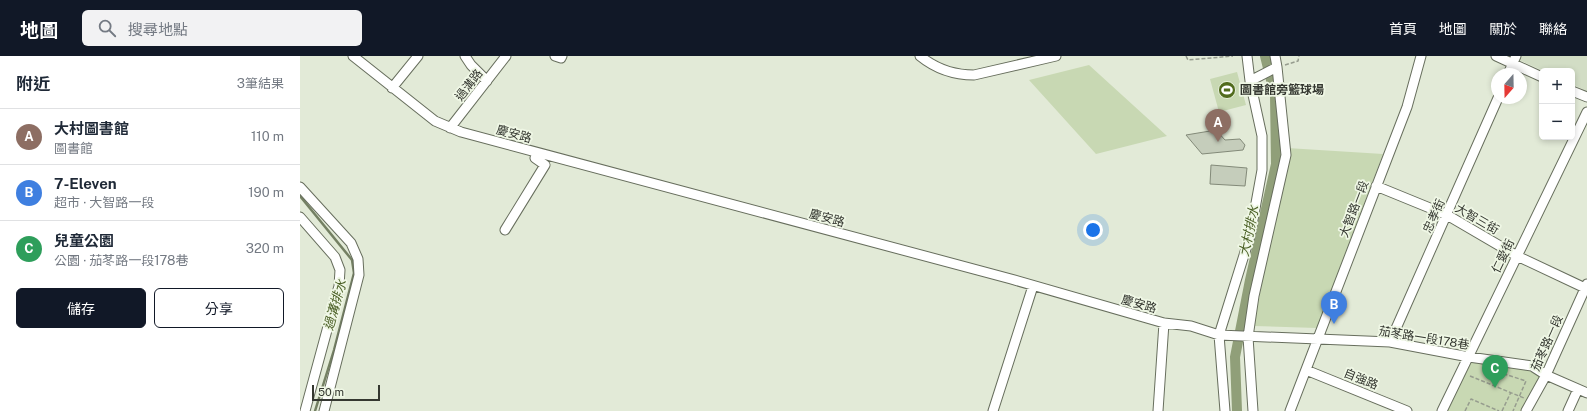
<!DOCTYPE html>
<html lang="zh-TW">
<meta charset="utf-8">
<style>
body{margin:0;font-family:"Public Sans","Noto Sans TC",sans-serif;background:#f2f2f3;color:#1f2937}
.controls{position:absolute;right:12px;top:12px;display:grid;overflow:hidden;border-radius:6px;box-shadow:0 2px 6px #0003}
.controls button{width:36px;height:36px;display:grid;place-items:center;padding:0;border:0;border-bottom:1px solid #e0e1e3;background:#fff;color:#1f2937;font:20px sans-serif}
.compass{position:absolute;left:1191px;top:12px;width:36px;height:36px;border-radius:50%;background:#fff;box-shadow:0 2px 6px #0003;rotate:200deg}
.scale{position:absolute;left:12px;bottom:10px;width:68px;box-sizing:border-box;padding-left:4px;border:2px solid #343730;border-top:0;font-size:11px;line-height:14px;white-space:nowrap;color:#343730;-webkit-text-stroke:3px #eff7e5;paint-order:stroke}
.you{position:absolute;left:793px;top:174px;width:14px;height:14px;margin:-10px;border:3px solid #fff;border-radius:50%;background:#1a73e8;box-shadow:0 0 0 6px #1a73e833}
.badge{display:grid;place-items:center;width:26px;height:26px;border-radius:50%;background:#111827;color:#fff;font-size:13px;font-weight:700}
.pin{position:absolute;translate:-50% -33px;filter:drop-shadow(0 1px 2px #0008)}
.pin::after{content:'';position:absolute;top:21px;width:14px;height:12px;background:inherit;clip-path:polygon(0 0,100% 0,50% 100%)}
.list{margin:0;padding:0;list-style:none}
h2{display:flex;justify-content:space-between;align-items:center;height:52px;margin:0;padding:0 16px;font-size:17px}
h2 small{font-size:13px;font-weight:400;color:#747a83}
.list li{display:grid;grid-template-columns:26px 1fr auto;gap:12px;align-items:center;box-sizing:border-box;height:56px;padding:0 16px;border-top:1px solid #e0e1e3}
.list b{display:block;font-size:15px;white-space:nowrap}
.list p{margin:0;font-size:13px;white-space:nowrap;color:#747a83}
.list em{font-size:13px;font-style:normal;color:#747a83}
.actions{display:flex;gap:8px;padding:12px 16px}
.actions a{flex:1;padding:9px 0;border:1px solid #111827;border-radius:6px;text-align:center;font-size:14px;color:#111827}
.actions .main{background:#111827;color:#fff}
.icon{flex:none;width:22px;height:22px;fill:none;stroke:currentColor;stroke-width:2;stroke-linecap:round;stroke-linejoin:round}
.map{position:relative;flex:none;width:1287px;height:355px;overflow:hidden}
header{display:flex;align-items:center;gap:24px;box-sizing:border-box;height:56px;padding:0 20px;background:#111827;color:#fff}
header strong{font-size:19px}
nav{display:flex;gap:22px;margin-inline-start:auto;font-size:14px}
.search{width:280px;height:36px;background:#f2f2f3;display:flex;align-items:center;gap:10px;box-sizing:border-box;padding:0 14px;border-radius:6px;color:#747a83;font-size:15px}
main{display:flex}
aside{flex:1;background:#fff}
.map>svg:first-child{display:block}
.built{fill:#d2ddc5}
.green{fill:#c8d8b3}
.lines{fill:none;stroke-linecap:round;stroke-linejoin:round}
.stream{stroke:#748063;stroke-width:2.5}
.canal{stroke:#909f79;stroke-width:10}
.building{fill:#c5cdbb;stroke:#838a79}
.minor-casing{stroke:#676e5d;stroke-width:11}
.path{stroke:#969c8e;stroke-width:1.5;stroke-dasharray:4 2;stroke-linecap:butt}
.minor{stroke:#fff;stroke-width:9}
.labels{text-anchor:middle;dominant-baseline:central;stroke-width:3.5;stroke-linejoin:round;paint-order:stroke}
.street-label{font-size:12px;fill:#343730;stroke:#eff7e5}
.poi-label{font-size:12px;font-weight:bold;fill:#343730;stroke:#eff7e5;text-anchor:start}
.water-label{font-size:13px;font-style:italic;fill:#4a5f25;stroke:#eff7e5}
</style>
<header>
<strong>地圖</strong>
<div class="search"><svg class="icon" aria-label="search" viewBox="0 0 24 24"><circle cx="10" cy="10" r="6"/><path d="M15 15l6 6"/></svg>搜尋地點</div>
<nav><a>首頁</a><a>地圖</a><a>關於</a><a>聯絡</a></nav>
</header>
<main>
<aside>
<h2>附近<small>3筆結果</small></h2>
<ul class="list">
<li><span class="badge" style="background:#8d6e63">A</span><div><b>大村圖書館</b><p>圖書館</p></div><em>110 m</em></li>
<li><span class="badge" style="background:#3f7fe0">B</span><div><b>7-Eleven</b><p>超市 · 大智路一段</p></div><em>190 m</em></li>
<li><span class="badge" style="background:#2e9e5b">C</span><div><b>兒童公園</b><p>公園 · 茄苳路一段178巷</p></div><em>320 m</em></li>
</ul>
<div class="actions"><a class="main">儲存</a><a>分享</a></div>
</aside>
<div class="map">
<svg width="1287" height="355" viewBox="0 0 1287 355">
<rect width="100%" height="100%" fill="#e2ead7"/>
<path class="built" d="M1220,0H1287V35L1272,28V15H1244L1219,4Z"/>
<path class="green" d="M789,9L867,80L796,98L729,24Z
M937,16L946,49L919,56L910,23Z
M987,92L1083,98L1017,272L954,270Z
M1169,301L1246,319L1226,355H1142Z"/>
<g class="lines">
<path class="stream" d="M0,140L52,204L54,217L34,294L15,355"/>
<path class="canal" d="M937,355L935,301L950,224L976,108L975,40L965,0"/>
</g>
<path class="building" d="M916,74L925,84L940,83L945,89L943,94L902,98L886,79Z
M911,109L947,112L945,130L910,128Z"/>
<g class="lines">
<g class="minor-casing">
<path id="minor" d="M53,0L135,65L161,76L711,223L864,267L891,270L919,279L1090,286L1169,301L1232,310L1246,319L1287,337
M165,0L171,9L187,25
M255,0L261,2L262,0
M620,0C636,13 653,19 674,19L756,0
M1196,0L1242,21
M1208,18L1216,0
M950,25L977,11
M92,32L118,0
M1272,35L1287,41
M150,72L206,0
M1076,130L1147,159L1217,200L1285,232
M0,131L51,187L58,203L59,219L24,355
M0,161L35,201L40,214L39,230L5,355
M205,174L245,109L235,102L240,98
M1090,286L1198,42
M1006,314L1107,355
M693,355L733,230
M858,355L864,267
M925,355L919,279L950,180L962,114V80L950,25L947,0
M953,355L948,281L954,240L986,99L977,11L975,0
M990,355L1107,51L1121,0
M1142,355L1287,56
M1226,355L1246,319L1287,228
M1268,355L1278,333"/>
</g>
<path class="path" d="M886,0L888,4L933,0
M985,9L998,5L999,0
M1192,314L1226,325L1213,355
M1170,320L1224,342
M1165,355L1171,343L1199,355
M1202,355L1211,336"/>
<use href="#minor" class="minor"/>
</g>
<defs>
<g id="stadium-disc" transform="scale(0.9)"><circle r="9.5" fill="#516b1d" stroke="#eff7e5"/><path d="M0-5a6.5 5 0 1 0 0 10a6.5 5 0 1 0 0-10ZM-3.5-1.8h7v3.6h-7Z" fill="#fff"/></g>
</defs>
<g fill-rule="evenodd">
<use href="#stadium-disc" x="927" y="34"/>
</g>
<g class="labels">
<g class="street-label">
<text transform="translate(169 29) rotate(-52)">過溝路</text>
<text transform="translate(214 78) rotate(15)">慶安路</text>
<text transform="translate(1054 153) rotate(-69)">大智路一段</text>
<text transform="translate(1134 160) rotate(-66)">忠孝街</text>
<text transform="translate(527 162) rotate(15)">慶安路</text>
<text transform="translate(1177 163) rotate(30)">大智三街</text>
<text transform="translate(1203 200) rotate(-64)">仁愛街</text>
<text transform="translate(839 248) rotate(16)">慶安路</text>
<text transform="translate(1124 282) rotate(9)">茄苳路一段178巷</text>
<text transform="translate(1247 287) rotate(-66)">茄苳路一段</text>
<text transform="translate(1061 323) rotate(22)">自強路</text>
</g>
<g class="poi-label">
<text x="940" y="34">圖書館旁籃球場</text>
</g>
<g class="water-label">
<text transform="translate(949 175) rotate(-78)">大村排水</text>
<text transform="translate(35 249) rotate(-74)">過溝排水</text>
</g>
</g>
</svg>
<div class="controls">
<button>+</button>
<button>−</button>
</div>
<svg class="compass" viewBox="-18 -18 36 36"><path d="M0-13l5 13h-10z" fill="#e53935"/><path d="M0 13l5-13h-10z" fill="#747a83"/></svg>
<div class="scale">50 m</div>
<div class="you"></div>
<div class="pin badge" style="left:918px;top:86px;background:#8d6e63">A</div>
<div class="pin badge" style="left:1034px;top:268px;background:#3f7fe0">B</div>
<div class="pin badge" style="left:1195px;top:332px;background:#2e9e5b">C</div>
</div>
</main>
